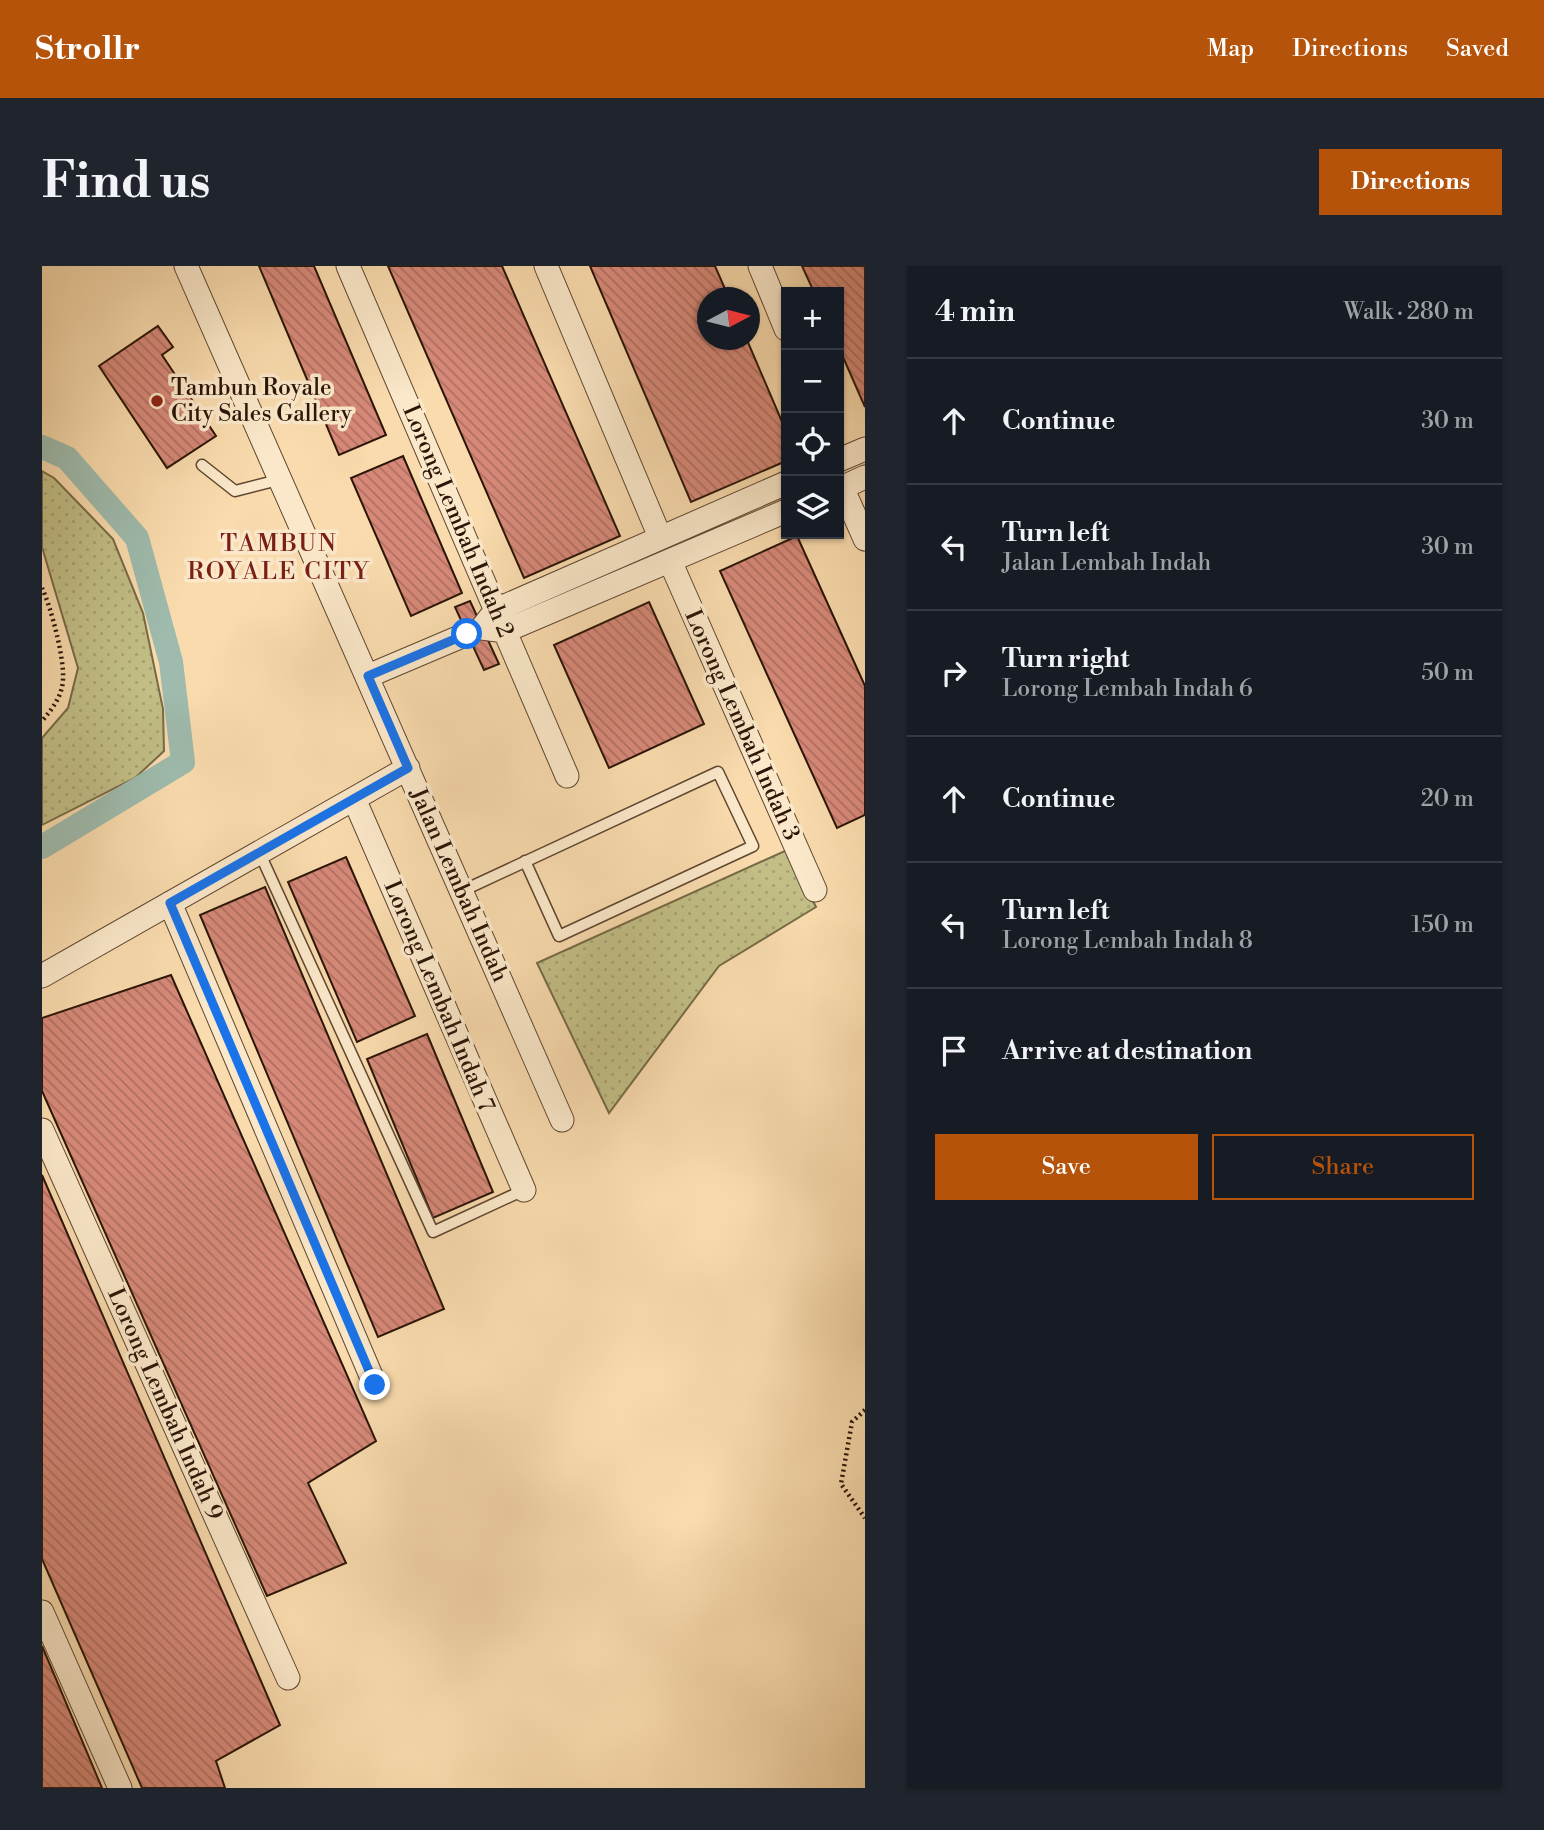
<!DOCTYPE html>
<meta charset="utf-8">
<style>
body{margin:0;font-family:"Libre Bodoni",serif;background:#20242c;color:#f1f3f6}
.controls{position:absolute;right:21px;top:21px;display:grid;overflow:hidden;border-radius:0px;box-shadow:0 2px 5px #0004}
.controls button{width:63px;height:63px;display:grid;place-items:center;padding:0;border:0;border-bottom:2px solid #363941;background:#171b24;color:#f1f3f6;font:35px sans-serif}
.compass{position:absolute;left:655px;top:21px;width:63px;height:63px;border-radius:50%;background:#171b24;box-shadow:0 2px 5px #0004;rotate:83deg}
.stop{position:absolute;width:21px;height:21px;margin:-16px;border:5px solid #1a73e8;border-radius:50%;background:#fff}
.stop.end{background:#1a73e8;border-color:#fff;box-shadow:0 2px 7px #0008}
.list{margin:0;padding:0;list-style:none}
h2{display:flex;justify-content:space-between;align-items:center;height:91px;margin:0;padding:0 28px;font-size:30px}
h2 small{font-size:23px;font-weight:400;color:#9ea1a6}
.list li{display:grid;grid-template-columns:46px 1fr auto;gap:21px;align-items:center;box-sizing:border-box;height:126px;padding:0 28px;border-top:2px solid #363941}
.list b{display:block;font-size:26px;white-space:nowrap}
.list p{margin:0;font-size:23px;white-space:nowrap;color:#9ea1a6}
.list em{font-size:23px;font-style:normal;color:#9ea1a6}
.actions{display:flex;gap:14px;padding:21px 28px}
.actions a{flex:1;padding:16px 0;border:2px solid #b45309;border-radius:0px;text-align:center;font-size:24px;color:#b45309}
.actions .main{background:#b45309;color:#fff}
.icon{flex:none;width:38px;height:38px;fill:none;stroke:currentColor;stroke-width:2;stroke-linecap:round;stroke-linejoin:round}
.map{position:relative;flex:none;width:823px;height:1522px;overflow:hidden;border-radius:0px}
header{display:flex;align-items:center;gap:42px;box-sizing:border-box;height:98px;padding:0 35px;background:#b45309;color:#fff}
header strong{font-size:33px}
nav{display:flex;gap:38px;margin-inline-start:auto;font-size:24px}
.intro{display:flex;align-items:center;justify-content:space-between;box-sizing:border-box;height:168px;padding:0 42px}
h1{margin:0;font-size:49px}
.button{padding:18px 32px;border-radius:0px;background:#b45309;color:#fff;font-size:24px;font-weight:700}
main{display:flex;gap:42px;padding:0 42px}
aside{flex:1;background:#171b24;border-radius:0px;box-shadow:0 2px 5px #0004}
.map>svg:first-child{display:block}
.grass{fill:url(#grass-dots);stroke:#766a46;stroke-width:2}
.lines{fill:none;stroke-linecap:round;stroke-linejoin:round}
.canal{stroke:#9ebbad;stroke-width:24}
.building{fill:url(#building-back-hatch);stroke:#2a1507;stroke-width:2}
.service-casing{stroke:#5e4630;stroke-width:13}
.minor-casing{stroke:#5e4630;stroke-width:25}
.path{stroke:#2a1507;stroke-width:4.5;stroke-dasharray:2 3.5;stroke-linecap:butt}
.service{stroke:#fbe8ca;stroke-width:10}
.minor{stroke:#fbe8ca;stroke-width:23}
.route{stroke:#1a73e8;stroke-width:9}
.poi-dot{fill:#8f2418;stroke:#fbe8ca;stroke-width:2.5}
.labels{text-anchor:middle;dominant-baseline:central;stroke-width:7;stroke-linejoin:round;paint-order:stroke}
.poi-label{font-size:23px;fill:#2a1507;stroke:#fbe8ca;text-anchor:start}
.street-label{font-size:23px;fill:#2a1507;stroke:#fbe8ca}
.neighbourhood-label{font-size:24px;letter-spacing:2px;fill:#7a1f14;stroke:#fbe8ca}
</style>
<header>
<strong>Strollr</strong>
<nav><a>Map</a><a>Directions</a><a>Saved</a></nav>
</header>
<div class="intro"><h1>Find us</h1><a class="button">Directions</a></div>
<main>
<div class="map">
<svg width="823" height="1522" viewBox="0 0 823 1522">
<defs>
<pattern id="grass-dots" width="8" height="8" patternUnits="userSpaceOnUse" patternTransform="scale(1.75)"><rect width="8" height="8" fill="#c2be86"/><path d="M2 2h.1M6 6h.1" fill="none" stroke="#a7a272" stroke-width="1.8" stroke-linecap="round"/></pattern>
<pattern id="building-back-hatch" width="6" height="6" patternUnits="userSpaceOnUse" patternTransform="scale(1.75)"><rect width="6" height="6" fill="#d78979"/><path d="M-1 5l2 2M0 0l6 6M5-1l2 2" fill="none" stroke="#af6f61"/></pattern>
</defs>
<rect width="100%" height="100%" fill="#f9dbad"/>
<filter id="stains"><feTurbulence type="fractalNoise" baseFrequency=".00286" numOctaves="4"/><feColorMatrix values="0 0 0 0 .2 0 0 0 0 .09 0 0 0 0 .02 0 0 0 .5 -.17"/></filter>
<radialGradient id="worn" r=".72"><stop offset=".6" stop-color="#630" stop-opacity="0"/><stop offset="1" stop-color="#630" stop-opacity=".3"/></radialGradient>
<path class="grass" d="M0,205L12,212L71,273L101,347L121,443L122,485L93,512L0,559V472L26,442L36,402L0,281Z
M745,584L774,641L677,700L567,847L495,697Z"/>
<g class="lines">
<path class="canal" d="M0,181L25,192L95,272L129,396L141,496L0,581"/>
</g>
<path class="building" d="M217,0H272L344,169L297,189Z
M346,0H460L578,270L482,312Z
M548,0H673L687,32H666V74H705L744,165V195L649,236Z
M760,0H823V141L797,82V26H772Z
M116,60L131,81L120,89L174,170L125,202L57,100Z
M361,190L420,327L369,350L309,212Z
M755,270L823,420V549L795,562L678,305Z
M428,335L457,398L442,404L413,341Z
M607,336L662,458L567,502L512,379Z
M304,591L373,750L315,776L246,616Z
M223,621L402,1043L336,1071L158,649Z
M129,709L334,1175L266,1217L304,1297L225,1330L0,825V752Z
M385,768L451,926L391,952L325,793Z
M0,909L238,1459L174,1495L183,1522H100L0,1293Z
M0,1380L60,1522H0Z"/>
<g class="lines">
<g class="service-casing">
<path id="service" d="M160,199L193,225L240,213
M218,588L391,966L482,924
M420,625L676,506L711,580L517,670L483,595"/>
</g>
<g class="minor-casing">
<path id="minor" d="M144,0L520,854
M306,0L525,510
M504,0L618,271
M718,0L744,63
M797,194L823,183
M744,217L454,344L440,362L463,365L744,245
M800,221L823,273
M797,223L823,211
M628,295L773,624
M326,410L425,368
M313,535L482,924
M128,637L333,1119
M0,710L366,502
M0,864L246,1412
M0,1346L78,1522"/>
</g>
<path class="path" d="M0,322C9,341 22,391 21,412C21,429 11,442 0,455
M823,1144L810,1156L799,1218L823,1252"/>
<use href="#service" class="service"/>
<use href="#minor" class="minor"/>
</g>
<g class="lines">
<path class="route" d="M333,1119L128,637L366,502L326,410L425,368"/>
</g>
<circle class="poi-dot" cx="115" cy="135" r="7"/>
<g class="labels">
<g class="poi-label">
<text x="129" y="122">Tambun Royale<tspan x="129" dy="26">City Sales Gallery</tspan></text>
</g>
<g class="street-label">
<text transform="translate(416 255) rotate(67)">Lorong Lembah Indah 2</text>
<text transform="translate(700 459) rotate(66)">Lorong Lembah Indah 3</text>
<text transform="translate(417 619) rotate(66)">Jalan Lembah Indah</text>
<text transform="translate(397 730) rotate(67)">Lorong Lembah Indah 7</text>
<text transform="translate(123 1138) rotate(66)">Lorong Lembah Indah 9</text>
</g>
<g class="neighbourhood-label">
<text x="237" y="278">TAMBUN<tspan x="237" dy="28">ROYALE CITY</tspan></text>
</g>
</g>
<rect width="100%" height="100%" filter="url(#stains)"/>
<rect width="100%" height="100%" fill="url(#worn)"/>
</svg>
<div class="controls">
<button>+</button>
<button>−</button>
<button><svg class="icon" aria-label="locate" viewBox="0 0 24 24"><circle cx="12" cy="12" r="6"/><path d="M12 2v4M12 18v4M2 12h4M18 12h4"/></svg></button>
<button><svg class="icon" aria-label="layers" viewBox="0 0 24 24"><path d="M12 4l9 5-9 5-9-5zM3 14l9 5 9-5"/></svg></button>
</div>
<svg class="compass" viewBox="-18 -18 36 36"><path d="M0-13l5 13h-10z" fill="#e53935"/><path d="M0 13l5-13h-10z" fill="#9ea1a6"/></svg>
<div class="stop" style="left:425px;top:368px"></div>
<div class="stop end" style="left:333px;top:1119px"></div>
</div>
<aside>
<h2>4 min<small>Walk · 280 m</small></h2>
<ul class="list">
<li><svg class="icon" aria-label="ahead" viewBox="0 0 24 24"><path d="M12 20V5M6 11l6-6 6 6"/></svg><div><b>Continue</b></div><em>30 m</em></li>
<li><svg class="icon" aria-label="left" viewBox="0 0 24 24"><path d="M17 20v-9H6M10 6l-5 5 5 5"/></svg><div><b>Turn left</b><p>Jalan Lembah Indah</p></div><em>30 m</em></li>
<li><svg class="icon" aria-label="right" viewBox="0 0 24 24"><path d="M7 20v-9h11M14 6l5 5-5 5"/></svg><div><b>Turn right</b><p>Lorong Lembah Indah 6</p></div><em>50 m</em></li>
<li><svg class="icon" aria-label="ahead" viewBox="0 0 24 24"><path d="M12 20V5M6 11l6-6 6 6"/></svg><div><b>Continue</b></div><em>20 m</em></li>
<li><svg class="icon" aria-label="left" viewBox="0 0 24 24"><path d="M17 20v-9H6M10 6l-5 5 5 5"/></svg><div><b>Turn left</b><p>Lorong Lembah Indah 8</p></div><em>150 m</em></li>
<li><svg class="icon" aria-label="arrive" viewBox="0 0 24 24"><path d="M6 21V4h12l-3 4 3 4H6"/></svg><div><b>Arrive at destination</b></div></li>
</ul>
<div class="actions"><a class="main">Save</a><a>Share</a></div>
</aside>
</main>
